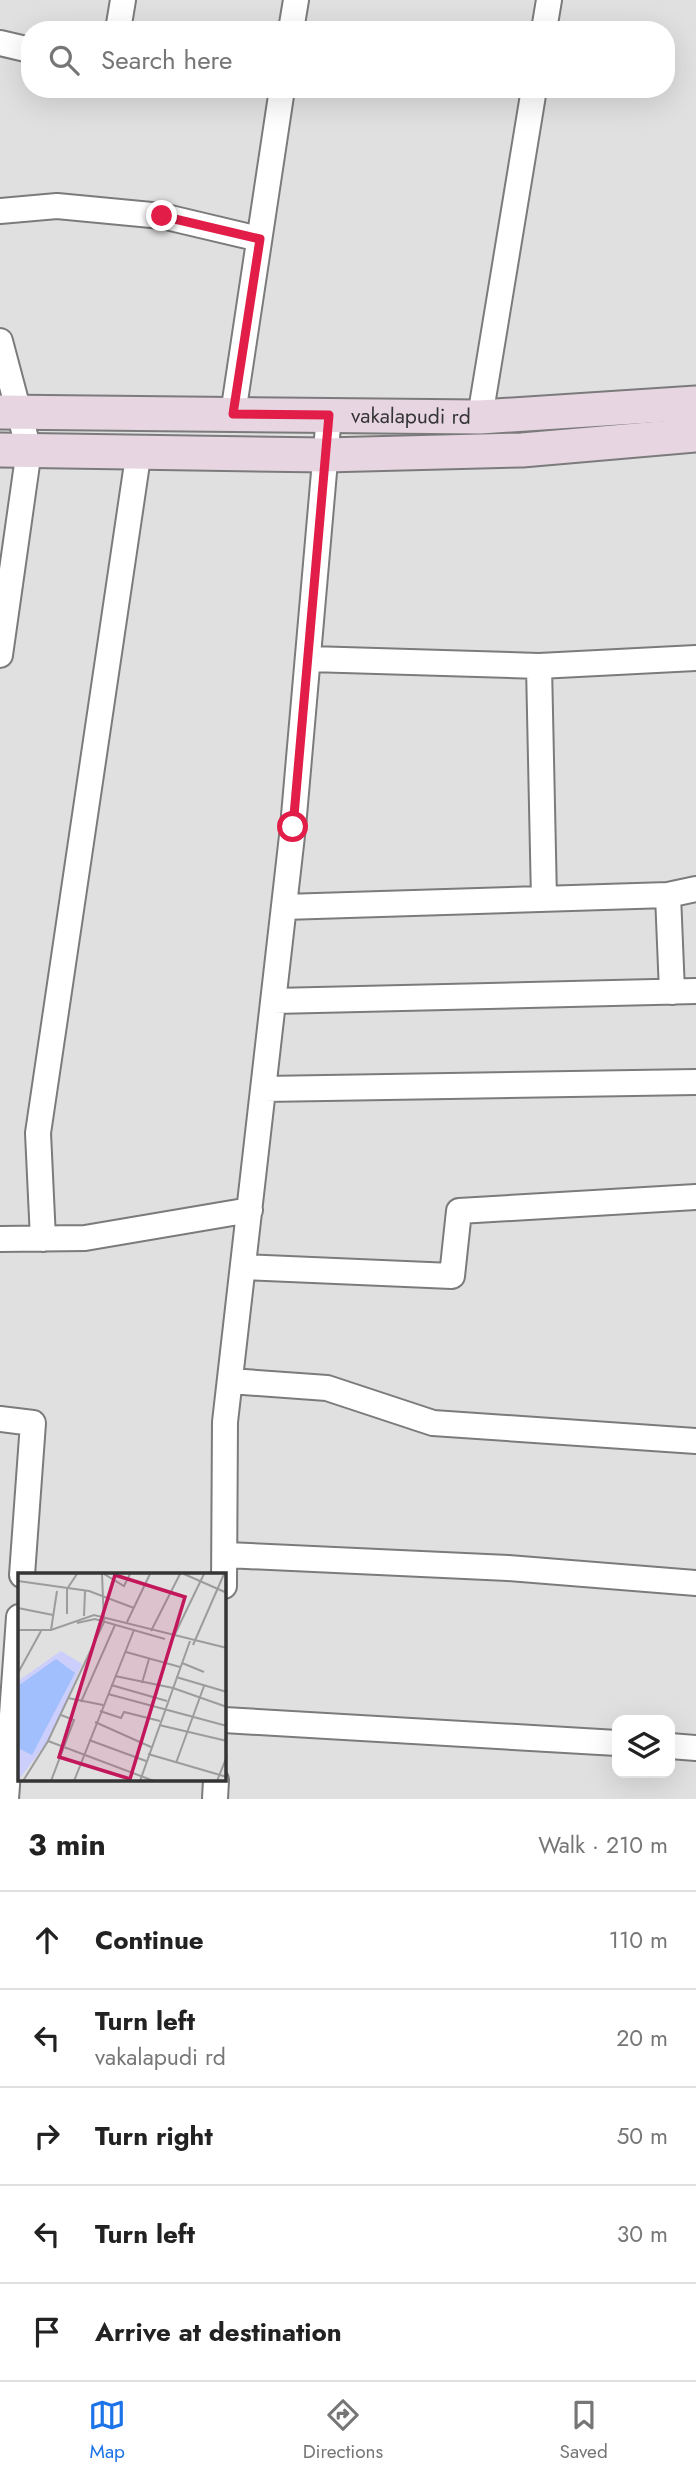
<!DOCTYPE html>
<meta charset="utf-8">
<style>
body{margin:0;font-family:Jost,sans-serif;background:#f2f2f2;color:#222}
.controls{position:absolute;right:21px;bottom:21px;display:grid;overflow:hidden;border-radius:14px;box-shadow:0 7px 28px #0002}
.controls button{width:63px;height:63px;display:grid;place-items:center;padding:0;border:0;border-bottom:2px solid #e0e0e0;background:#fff;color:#222;font:35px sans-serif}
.stop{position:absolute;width:21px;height:21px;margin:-16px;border:5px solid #e11d48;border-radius:50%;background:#fff}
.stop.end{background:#e11d48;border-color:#fff;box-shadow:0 2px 7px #0008}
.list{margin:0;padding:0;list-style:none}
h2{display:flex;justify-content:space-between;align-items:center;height:91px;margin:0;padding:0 28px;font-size:30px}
h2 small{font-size:23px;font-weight:400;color:#767676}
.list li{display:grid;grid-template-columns:46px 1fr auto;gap:21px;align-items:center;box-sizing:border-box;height:98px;padding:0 28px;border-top:2px solid #e0e0e0}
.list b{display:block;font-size:26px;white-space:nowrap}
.list p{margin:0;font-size:23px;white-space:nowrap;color:#767676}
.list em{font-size:23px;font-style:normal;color:#767676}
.icon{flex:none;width:38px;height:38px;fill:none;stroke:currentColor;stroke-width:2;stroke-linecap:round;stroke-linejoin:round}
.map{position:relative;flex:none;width:696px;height:1799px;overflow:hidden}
.search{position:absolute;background:#fff;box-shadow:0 7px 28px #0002;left:21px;right:21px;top:21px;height:77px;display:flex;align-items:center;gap:18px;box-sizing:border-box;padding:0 24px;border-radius:28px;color:#767676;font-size:26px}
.sheet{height:581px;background:#fff}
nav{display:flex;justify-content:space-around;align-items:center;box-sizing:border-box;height:98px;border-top:2px solid #e0e0e0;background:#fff;font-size:19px;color:#767676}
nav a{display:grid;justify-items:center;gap:4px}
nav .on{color:#1a73e8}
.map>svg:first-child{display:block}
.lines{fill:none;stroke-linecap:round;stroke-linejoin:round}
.street-casing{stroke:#7b7b7c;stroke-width:28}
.secondary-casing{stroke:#7b7b7c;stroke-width:37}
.street{stroke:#fff;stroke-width:24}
.secondary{stroke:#e7d5e1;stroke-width:33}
.route{stroke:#e11d48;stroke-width:9}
.labels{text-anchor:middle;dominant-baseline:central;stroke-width:5;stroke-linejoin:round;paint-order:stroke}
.street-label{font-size:21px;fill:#353536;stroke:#ededee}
.inset-road{fill:none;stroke:#9c9c9d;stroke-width:2}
.view{fill:#c2185b;fill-opacity:0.15;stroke:#c2185b;stroke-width:3.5}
.inset-edge{fill:none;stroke:#353536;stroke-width:3.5}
</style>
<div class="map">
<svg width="696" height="1799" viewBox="0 0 696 1799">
<rect width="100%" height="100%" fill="#e0e0e1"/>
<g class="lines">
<g class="street-casing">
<path id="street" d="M118,30L123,0
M291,30L296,0
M544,30L549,0
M0,43L30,50
M0,211L57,206L162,216L259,239
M0,341L29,450L0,655
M233,414L282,89
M480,417L534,89
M310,659L539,666L696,658
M539,666L544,899
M668,895L672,992
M284,907L668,895L696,889
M274,1001L696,991
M264,1089L696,1082
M0,1239L85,1238L250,1210
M43,1239L38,1133L139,450
M243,1267L452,1276L459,1211L696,1197
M230,1381L327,1388L433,1423L696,1441
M0,1419L33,1423L22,1575
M226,1555L508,1568L696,1583
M224,1586L225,1422L293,827L329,415
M224,1720L617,1743
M670,1746L696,1748
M6,1799L19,1617
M215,1799L216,1780"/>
</g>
<g class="secondary-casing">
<g id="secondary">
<path id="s1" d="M0,412L480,417L696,403"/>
<path d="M0,450L325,455L522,450L696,435"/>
</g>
</g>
<use href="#street" class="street"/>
<use href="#secondary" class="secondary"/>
</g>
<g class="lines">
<path class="route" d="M162,216L260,239L233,414L329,415L293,827"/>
</g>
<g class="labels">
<g class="street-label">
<text stroke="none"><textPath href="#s1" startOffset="411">vakalapudi rd</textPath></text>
</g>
</g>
<g transform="translate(18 1573)">
<rect width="208" height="208" fill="#e0e0e1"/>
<path d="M43,78L64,91L32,165L0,208V108Z" fill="#cccefb"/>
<path d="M38,86L57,100L14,182L2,176L0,179V113Z" fill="#a1bffd"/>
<path class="inset-road" d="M86,1L106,13L112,1M166,1L209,20M0,8L71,18L116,35M0,35L35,42M49,41V16L59,1M66,43L67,18M109,49L132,1M59,50L77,46L147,66M0,57H33L76,42L209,75M33,57L39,18M133,58L162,1M155,65L186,1M175,72L206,1M108,79L162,94M164,90L186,99M0,100L23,58M97,103L155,115L209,134M158,104L209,119M124,110L131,86M93,112L149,128M90,121L209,153M50,125L85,132M63,129L97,52M82,138L103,145L106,139L142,148M77,149L133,174M141,152L209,168M71,167L128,188M30,168L136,208M130,181L209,204M158,190L186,113M5,208L30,168L86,49L84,1M33,208L56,147L43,142M56,208L116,57M122,208L172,68M199,208L209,183"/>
<path class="view" d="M97,2L167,24L112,206L41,184Z"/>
<rect width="208" height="208" class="inset-edge"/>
</g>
</svg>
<div class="controls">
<button><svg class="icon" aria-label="layers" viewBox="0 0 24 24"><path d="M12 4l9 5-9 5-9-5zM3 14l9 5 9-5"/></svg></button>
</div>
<div class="stop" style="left:293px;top:827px"></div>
<div class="stop end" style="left:162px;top:216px"></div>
<div class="search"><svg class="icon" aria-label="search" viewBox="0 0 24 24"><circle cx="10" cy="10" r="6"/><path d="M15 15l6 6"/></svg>Search here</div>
</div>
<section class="sheet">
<h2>3 min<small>Walk · 210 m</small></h2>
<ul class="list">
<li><svg class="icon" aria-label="ahead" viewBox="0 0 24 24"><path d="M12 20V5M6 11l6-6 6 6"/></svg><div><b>Continue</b></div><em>110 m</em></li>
<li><svg class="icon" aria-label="left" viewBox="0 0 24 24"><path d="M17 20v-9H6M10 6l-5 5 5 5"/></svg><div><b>Turn left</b><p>vakalapudi rd</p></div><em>20 m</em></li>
<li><svg class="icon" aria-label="right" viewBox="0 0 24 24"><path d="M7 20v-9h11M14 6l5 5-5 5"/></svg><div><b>Turn right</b></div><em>50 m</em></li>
<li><svg class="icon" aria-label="left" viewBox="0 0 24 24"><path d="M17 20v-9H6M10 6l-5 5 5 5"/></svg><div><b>Turn left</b></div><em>30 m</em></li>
<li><svg class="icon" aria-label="arrive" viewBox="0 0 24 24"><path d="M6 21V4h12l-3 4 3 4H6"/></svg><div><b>Arrive at destination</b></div></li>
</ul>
</section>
<nav>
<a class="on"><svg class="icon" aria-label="map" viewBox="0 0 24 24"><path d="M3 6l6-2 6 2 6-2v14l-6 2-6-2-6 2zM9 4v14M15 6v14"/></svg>Map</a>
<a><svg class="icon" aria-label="directions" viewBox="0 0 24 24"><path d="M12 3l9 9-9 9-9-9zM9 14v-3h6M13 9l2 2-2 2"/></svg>Directions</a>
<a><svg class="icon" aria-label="saved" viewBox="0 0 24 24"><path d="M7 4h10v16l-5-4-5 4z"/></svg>Saved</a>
</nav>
